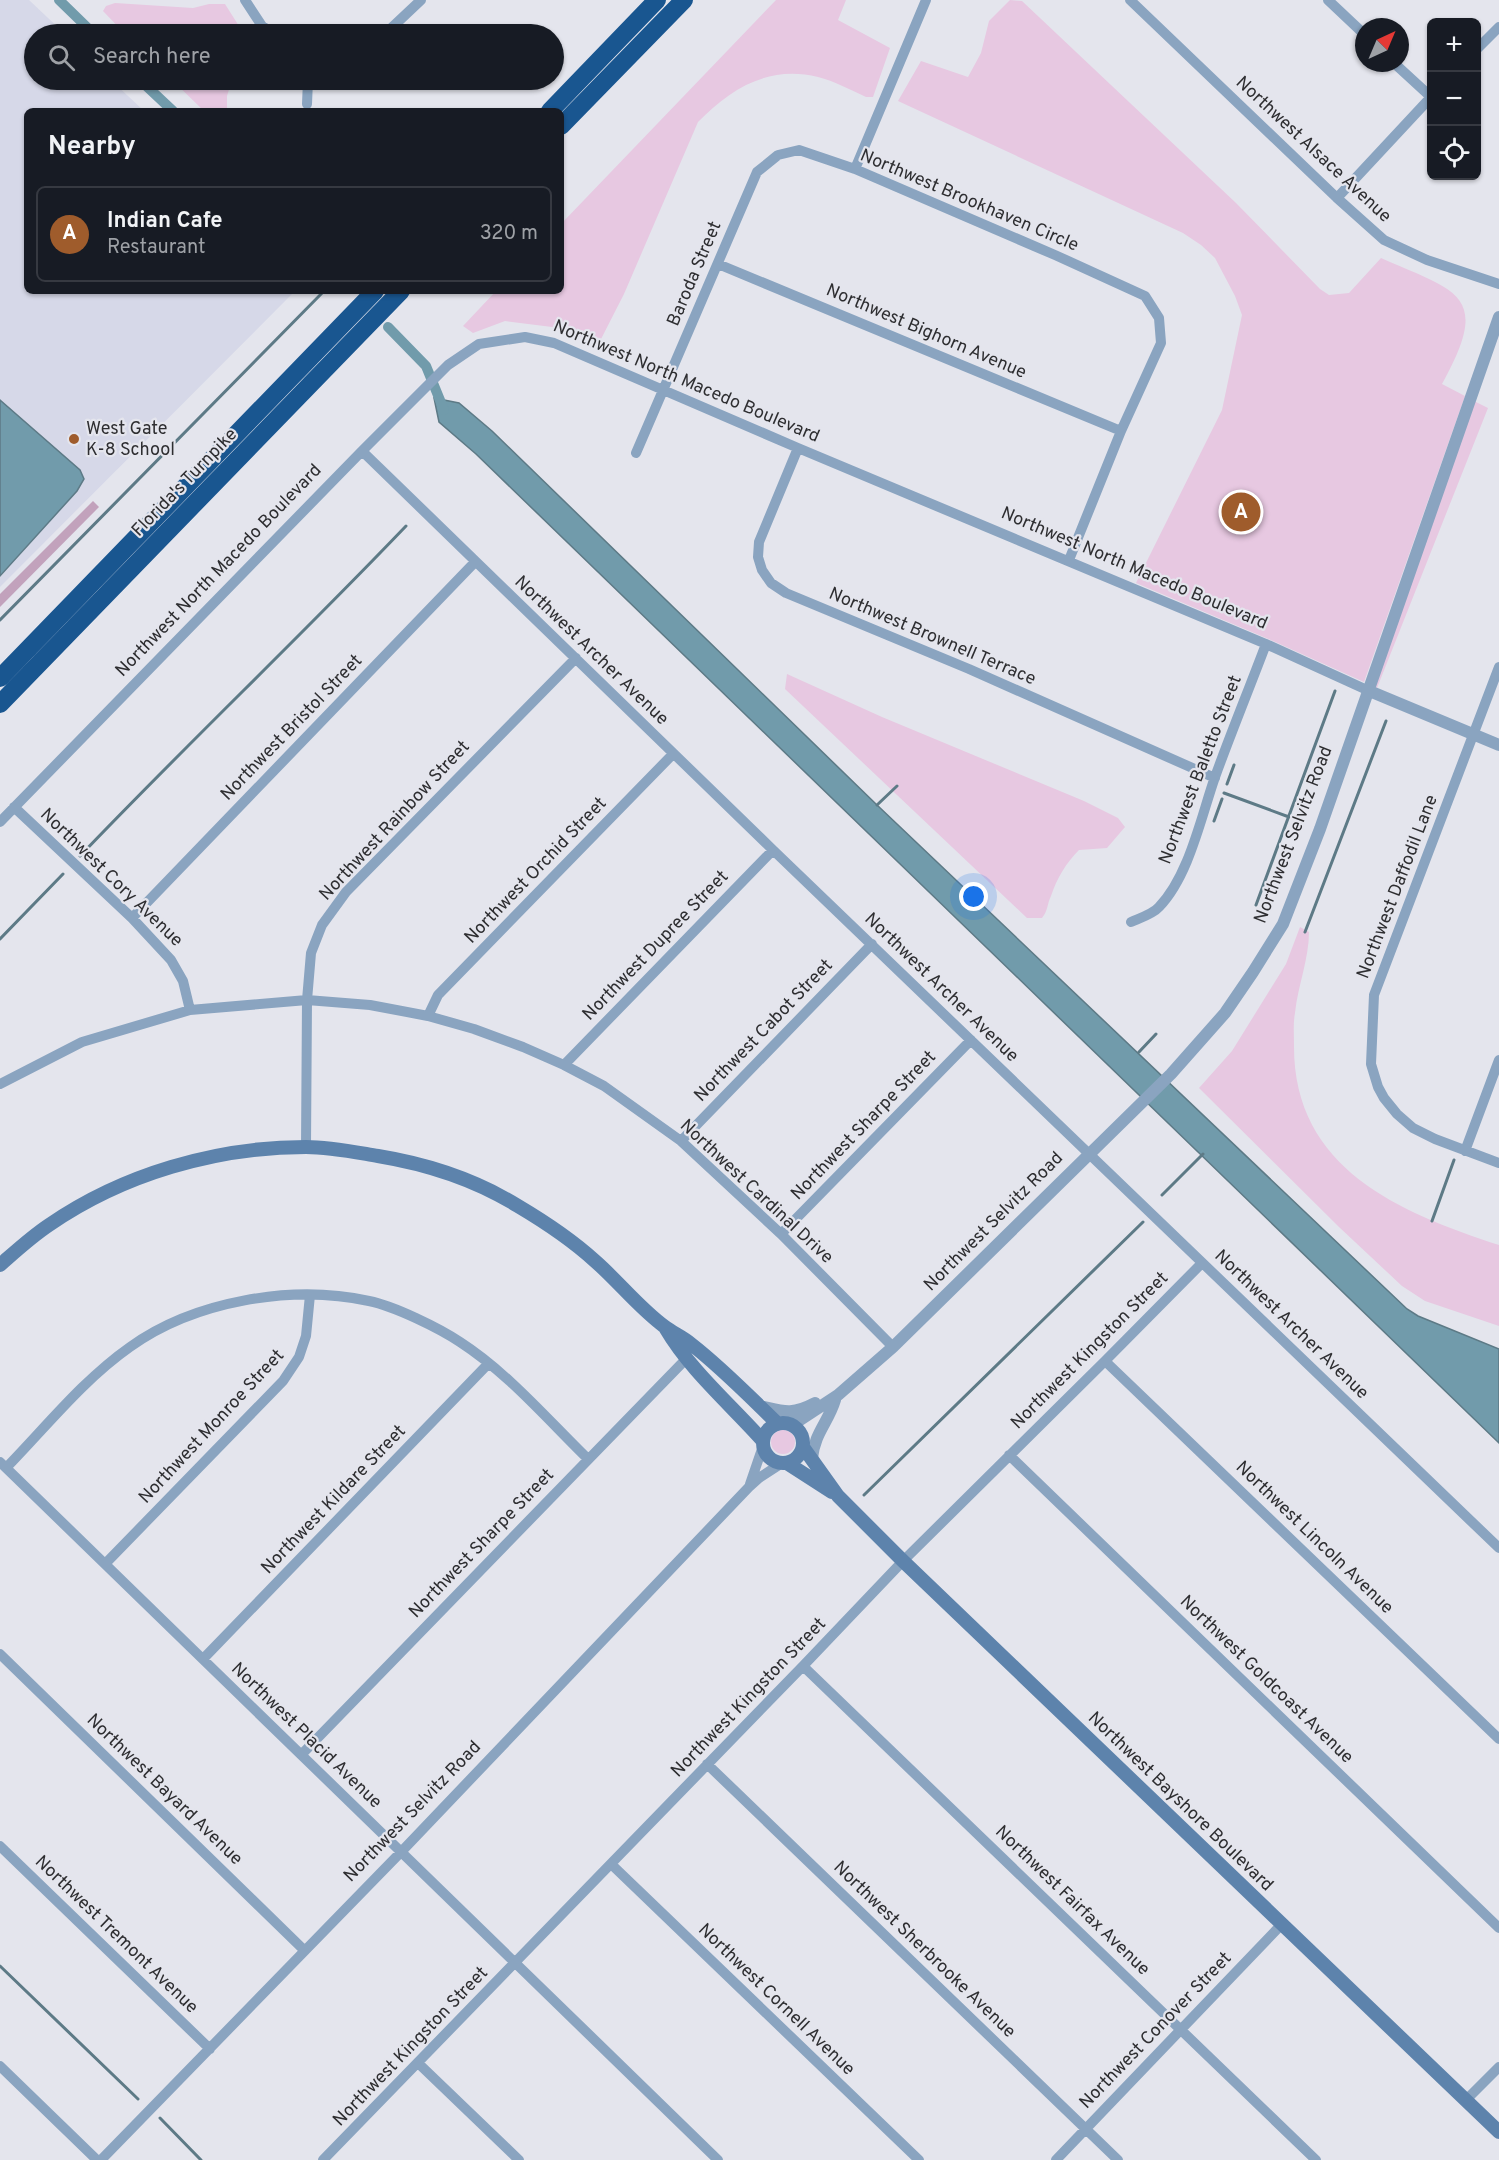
<!DOCTYPE html>
<meta charset="utf-8">
<style>
body{margin:0;font-family:Overpass,sans-serif;background:#20242c;color:#f1f3f6}
.controls{position:absolute;right:18px;top:18px;display:grid;overflow:hidden;border-radius:9px;box-shadow:0 2px 4px #0004}
.controls button{width:54px;height:54px;display:grid;place-items:center;padding:0;border:0;border-bottom:2px solid #363941;background:#171b24;color:#f1f3f6;font:30px sans-serif}
.compass{position:absolute;left:1355px;top:18px;width:54px;height:54px;border-radius:50%;background:#171b24;box-shadow:0 2px 4px #0004;rotate:44deg}
.you{position:absolute;left:974px;top:897px;width:21px;height:21px;margin:-15px;border:4px solid #fff;border-radius:50%;background:#1a73e8;box-shadow:0 0 0 9px #1a73e833}
.badge{display:grid;place-items:center;width:39px;height:39px;border-radius:50%;background:#9f5c2c;color:#fff;font-size:20px;font-weight:700}
.pin{position:absolute;translate:-50% -50%;border:3px solid #fff;box-shadow:0 2px 6px #0006}
.list{margin:0;padding:0;list-style:none}
h2{display:flex;justify-content:space-between;align-items:center;height:78px;margin:0;padding:0 24px;font-size:26px}
h2 small{font-size:20px;font-weight:400;color:#9ea1a6}
.list li{display:grid;grid-template-columns:39px 1fr auto;gap:18px;align-items:center;box-sizing:border-box;height:96px;margin:0 12px 12px;padding:0 12px;border:2px solid #363941;border-radius:9px}
.list b{display:block;font-size:22px;white-space:nowrap}
.list p{margin:0;font-size:20px;white-space:nowrap;color:#9ea1a6}
.list em{font-size:20px;font-style:normal;color:#9ea1a6}
.icon{flex:none;width:33px;height:33px;fill:none;stroke:currentColor;stroke-width:2;stroke-linecap:round;stroke-linejoin:round}
.map{position:relative;flex:none;width:1499px;height:2160px;overflow:hidden}
.search{position:absolute;background:#171b24;box-shadow:0 2px 4px #0004;left:24px;top:24px;width:540px;height:66px;display:flex;align-items:center;gap:15px;box-sizing:border-box;padding:0 21px;border-radius:33px;color:#9ea1a6;font-size:22px}
.panel{position:absolute;background:#171b24;box-shadow:0 2px 4px #0004;left:24px;top:108px;width:540px;height:186px;border-radius:9px}
.map>svg:first-child{display:block}
.built{fill:#d6d8e8}
.green{fill:#e7c8e1}
.forest{fill:#c2a2bc}
.water{fill:#719bab;stroke:#5d7a86;stroke-width:1.5}
.lines{fill:none;stroke-linecap:round;stroke-linejoin:round}
.stream{stroke:#5d7a86;stroke-width:3}
.canal{stroke:#719bab;stroke-width:10}
.minor{stroke:#8aa4c0;stroke-width:10}
.tertiary{stroke:#8aa4c0;stroke-width:12}
.secondary{stroke:#5d83ac;stroke-width:14}
.motorway{stroke:#195690;stroke-width:18}
.poi-dot{fill:#9f5c2c;stroke:#e4e5ed;stroke-width:2}
.labels{text-anchor:middle;dominant-baseline:central;stroke-width:4.5;stroke-linejoin:round;paint-order:stroke}
.street-label{font-size:18px;fill:#2e2e31;stroke:#e4e5ed}
.poi-label{font-size:18px;fill:#2e2e31;stroke:#e4e5ed;text-anchor:start}
</style>
<div class="map">
<svg width="1499" height="2160" viewBox="0 0 1499 2160">
<rect width="100%" height="100%" fill="#e4e5ed"/>
<path class="built" d="M0,0H29L65,34H34V80H111L144,111H27V291H295L0,587Z"/>
<path class="green" d="M776,0H846L838,20L890,48L873,97H866C851,90 834,81 818,77C769,65 731,88 698,122L624,294L599,343L552,327L505,321L473,333L463,326L496,291H561V224Z
M1010,0L1022,1L1236,203L1320,289L1329,295L1349,293L1381,258C1458,292 1492,294 1442,384L1465,396L1364,682L1273,641L1136,583L1222,410L1242,315L1235,296L1215,258L1201,245L1183,233L898,101L921,61L968,77L981,53L989,21Z
M115,3L193,8L209,4H225L244,34H125L103,11L106,6Z
M172,80H232L227,96V111H204Z
M1474,401L1488,408L1377,688L1374,687Z
M787,674L882,717L1084,801L1118,818L1125,827L1107,848L1079,850C1066,863 1057,878 1051,896C1047,904 1048,911 1042,918H1027L785,689Z
M1300,927L1309,932C1309,959 1298,985 1295,1013C1293,1023 1294,1034 1294,1045C1293,1168 1398,1212 1499,1245V1326L1425,1301L1402,1286L1339,1227L1199,1088L1232,1051L1286,964Z
M771 1442a12 12 0 1 1 24 0a12 12 0 1 1-24 0Z"/>
<path class="forest" d="M93,501L99,507L0,607V594Z"/>
<path class="water" d="M434,398L459,403L492,431L877,805L1407,1309L1418,1316L1499,1349V1443L476,454L439,422Z
M0,400L80,470L84,479L77,491L0,576Z"/>
<g class="lines">
<path class="stream" d="M0,620L324,291
M1227,784L1234,765
M1224,793L1289,817
M877,805L897,786
M1214,821L1222,799
M80,856C187,744 299,638 406,526
M1256,905L1335,691
M1305,932L1386,721
M0,939L63,874
M1139,1052L1156,1034
M1162,1195L1203,1154
M1432,1221L1454,1160
M864,1495L1143,1222
M0,1966L138,2099
M160,2118L201,2160"/>
<path class="canal" d="M59,0L94,34
M140,80L173,111
M388,327L426,366L444,410"/>
<path class="minor" d="M245,0L262,26L274,34
M1130,0L1337,198L1384,240L1427,260L1499,284
M1328,0L1364,34
M385,34L421,0
M1476,50L1499,27
M1394,63L1431,97
M307,104L308,80
M855,169L926,0
M1337,198L1432,96
M718,264L1121,431
M798,448L759,542L758,557L762,570L771,583L786,593L969,669L1215,778
M362,451L773,850L1499,1548
M636,453L757,172L778,155L799,150L855,169L1055,255L1145,296L1159,318L1161,343L1121,431L1069,560
M1499,667L1374,995L1371,1064L1378,1087L1384,1098L1397,1114L1413,1128L1435,1139L1499,1163
M14,807L132,918L171,960L183,981L190,1010
M0,822L362,451L448,365L479,344L525,337L554,343L798,448L1266,644L1367,690
M132,918L475,562
M1131,922C1140,918 1153,914 1159,907C1189,876 1201,817 1215,777C1231,733 1249,689 1266,644
M428,1016L438,995L673,754
M564,1065L773,850
M0,1084L82,1042L190,1010L307,1000L370,1005L428,1016L474,1029L523,1047L564,1065L604,1086L681,1141L781,1234L893,1347
M681,1141L872,944
M306,1147L307,1000L311,953L322,925L346,892L576,658
M1465,1151L1499,1060
M781,1234L971,1040
M1105,1361L1499,1739
M1009,1455L1499,1928
M0,1462L718,2160
M6,1468C46,1427 83,1380 130,1347C194,1301 292,1284 369,1301C394,1306 439,1328 460,1342C508,1373 547,1419 588,1459
M750,1484L763,1446
M105,1564L283,1381L299,1357L306,1336L310,1295
M0,1654L304,1950
M203,1659L488,1364
M803,1666L1316,2160
M302,1754L687,1358
M707,1764L1118,2160
M0,1846L210,2049
M611,1864L919,2160
M418,2063L519,2160
M0,2066L97,2160
M1466,2100L1499,2067
M101,2160L402,1851L749,1487L759,1478L782,1463
M323,2160L803,1666L903,1561L1105,1361L1202,1263
M1056,2160L1281,1925"/>
<path class="tertiary" d="M1367,690L1499,745
M759,1406C783,1411 790,1416 815,1403
M787,1423L800,1420L838,1395L893,1347L1171,1074L1225,1013L1253,972L1283,924L1320,829L1499,317
M812,1458C815,1432 828,1423 835,1400"/>
<path class="secondary" d="M0,1265C16,1251 31,1237 49,1225C123,1174 216,1147 306,1147C330,1147 354,1152 378,1156C427,1164 476,1180 518,1206C545,1222 572,1240 595,1261C619,1282 639,1308 665,1327C673,1333 683,1337 691,1344C722,1368 750,1397 778,1424
M666,1329C690,1370 731,1405 763,1441
M763 1443a20 20 0 1 1 40 0a20 20 0 1 1-40 0Z
M803,1447L838,1496L903,1561L1499,2132
M787,1463L832,1492"/>
<path class="motorway" d="M550,111L657,0
M561,126L684,0
M0,678L375,291
M0,704L401,291"/>
</g>
<circle class="poi-dot" cx="74" cy="439" r="6"/>
<g class="labels">
<g class="street-label">
<text transform="translate(1313 150) rotate(43)">Northwest Alsace Avenue</text>
<text transform="translate(969 201) rotate(23)">Northwest Brookhaven Circle</text>
<text transform="translate(695 274) rotate(-67)">Baroda Street</text>
<text transform="translate(926 332) rotate(23)">Northwest Bighorn Avenue</text>
<text transform="translate(686 382) rotate(23)">Northwest North Macedo Boulevard</text>
<text transform="translate(185 483) rotate(-46)">Florida's Turnpike</text>
<text transform="translate(1134 569) rotate(23)">Northwest North Macedo Boulevard</text>
<text transform="translate(219 571) rotate(-46)">Northwest North Macedo Boulevard</text>
<text transform="translate(932 637) rotate(23)">Northwest Brownell Terrace</text>
<text transform="translate(591 651) rotate(44)">Northwest Archer Avenue</text>
<text transform="translate(292 728) rotate(-46)">Northwest Bristol Street</text>
<text transform="translate(1201 770) rotate(-69)">Northwest Baletto Street</text>
<text transform="translate(395 821) rotate(-47)">Northwest Rainbow Street</text>
<text transform="translate(1294 835) rotate(-69)">Northwest Selvitz Road</text>
<text transform="translate(536 871) rotate(-46)">Northwest Orchid Street</text>
<text transform="translate(111 878) rotate(44)">Northwest Cory Avenue</text>
<text transform="translate(1398 887) rotate(-69)">Northwest Daffodil Lane</text>
<text transform="translate(656 946) rotate(-46)">Northwest Dupree Street</text>
<text transform="translate(941 988) rotate(44)">Northwest Archer Avenue</text>
<text transform="translate(764 1031) rotate(-46)">Northwest Cabot Street</text>
<text transform="translate(864 1126) rotate(-46)">Northwest Sharpe Street</text>
<text transform="translate(756 1192) rotate(43)">Northwest Cardinal Drive</text>
<text transform="translate(994 1222) rotate(-45)">Northwest Selvitz Road</text>
<text transform="translate(1291 1325) rotate(44)">Northwest Archer Avenue</text>
<text transform="translate(1090 1351) rotate(-45)">Northwest Kingston Street</text>
<text transform="translate(212 1427) rotate(-47)">Northwest Monroe Street</text>
<text transform="translate(334 1500) rotate(-46)">Northwest Kildare Street</text>
<text transform="translate(1314 1538) rotate(44)">Northwest Lincoln Avenue</text>
<text transform="translate(482 1544) rotate(-46)">Northwest Sharpe Street</text>
<text transform="translate(1266 1680) rotate(44)">Northwest Goldcoast Avenue</text>
<text transform="translate(749 1698) rotate(-46)">Northwest Kingston Street</text>
<text transform="translate(306 1736) rotate(44)">Northwest Placid Avenue</text>
<text transform="translate(164 1790) rotate(44)">Northwest Bayard Avenue</text>
<text transform="translate(1180 1802) rotate(44)">Northwest Bayshore Boulevard</text>
<text transform="translate(413 1812) rotate(-46)">Northwest Selvitz Road</text>
<text transform="translate(1072 1901) rotate(44)">Northwest Fairfax Avenue</text>
<text transform="translate(116 1935) rotate(44)">Northwest Tremont Avenue</text>
<text transform="translate(924 1950) rotate(44)">Northwest Sherbrooke Avenue</text>
<text transform="translate(776 2000) rotate(44)">Northwest Cornell Avenue</text>
<text transform="translate(1156 2031) rotate(-46)">Northwest Conover Street</text>
<text transform="translate(411 2047) rotate(-46)">Northwest Kingston Street</text>
</g>
<g class="poi-label">
<text x="86" y="429">West Gate<tspan x="86" dy="21">K-8 School</tspan></text>
</g>
</g>
</svg>
<div class="controls">
<button>+</button>
<button>−</button>
<button><svg class="icon" aria-label="locate" viewBox="0 0 24 24"><circle cx="12" cy="12" r="6"/><path d="M12 2v4M12 18v4M2 12h4M18 12h4"/></svg></button>
</div>
<svg class="compass" viewBox="-18 -18 36 36"><path d="M0-13l5 13h-10z" fill="#e53935"/><path d="M0 13l5-13h-10z" fill="#9ea1a6"/></svg>
<div class="you"></div>
<div class="pin badge" style="left:1241px;top:512px">A</div>
<div class="search"><svg class="icon" aria-label="search" viewBox="0 0 24 24"><circle cx="10" cy="10" r="6"/><path d="M15 15l6 6"/></svg>Search here</div>
<section class="panel">
<h2>Nearby<small></small></h2>
<ul class="list">
<li><span class="badge">A</span><div><b>Indian Cafe</b><p>Restaurant</p></div><em>320 m</em></li>
</ul>
</section>
</div>
